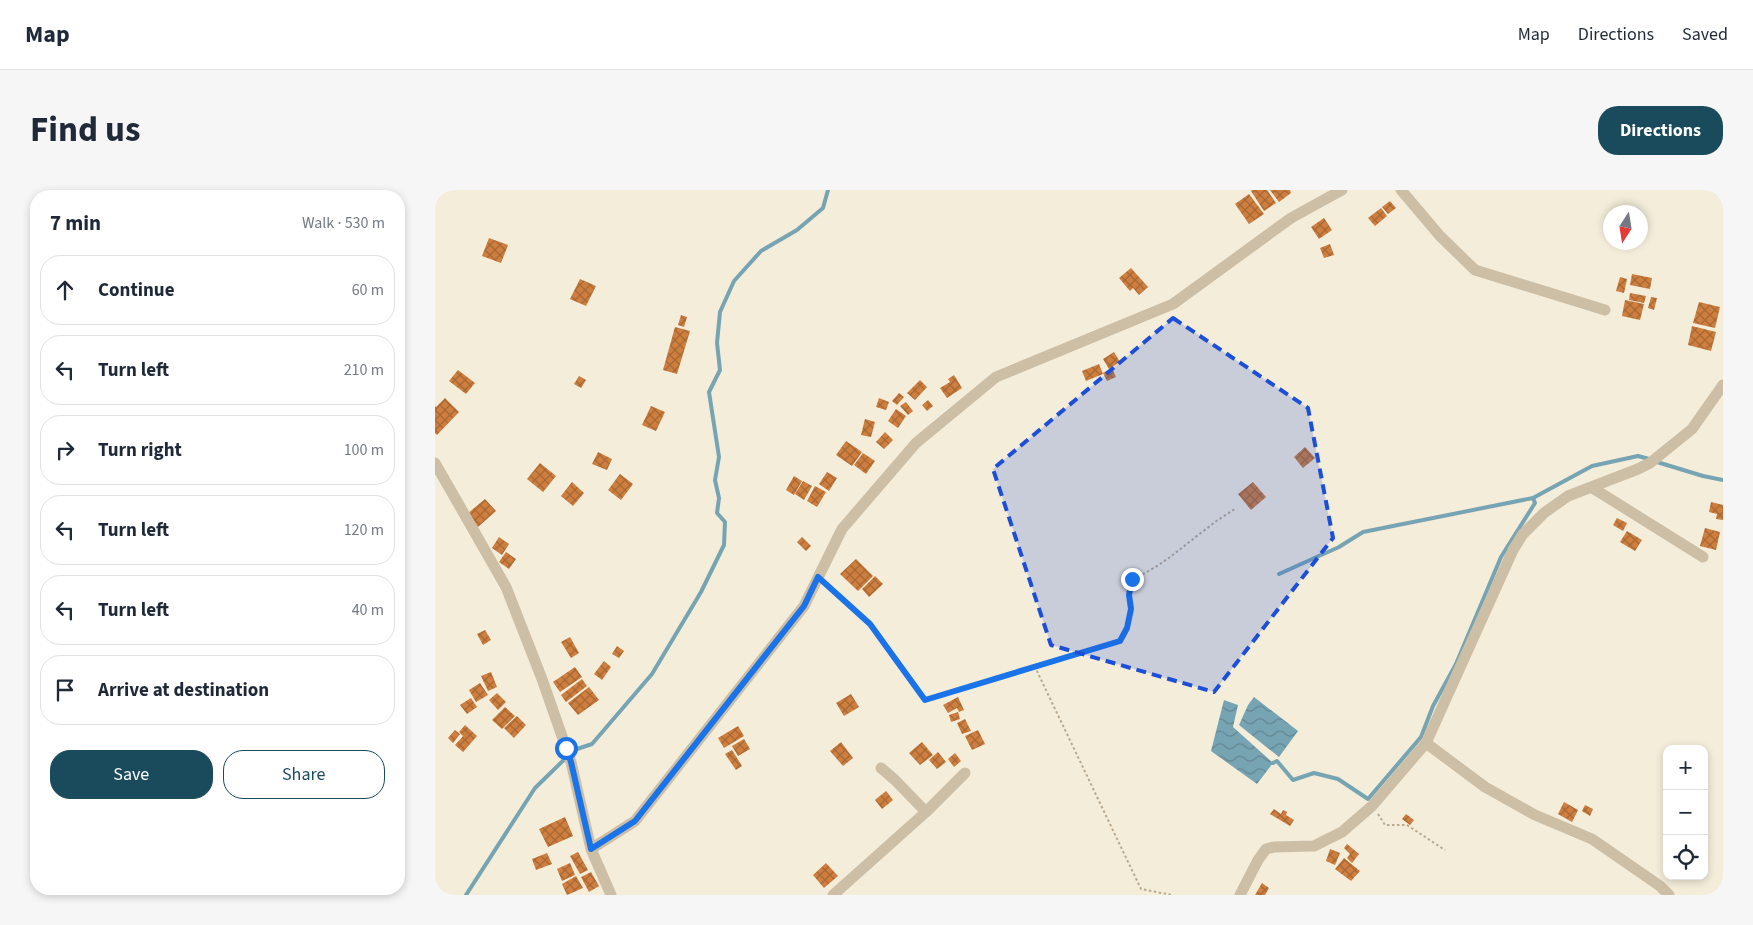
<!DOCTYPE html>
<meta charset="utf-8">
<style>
body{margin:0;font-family:"Source Sans 3",sans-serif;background:#f6f6f7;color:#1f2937}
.controls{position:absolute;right:15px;bottom:15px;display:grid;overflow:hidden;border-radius:10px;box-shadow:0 2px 8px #0003}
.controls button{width:45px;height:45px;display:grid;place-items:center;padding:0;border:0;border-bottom:1px solid #e0e1e3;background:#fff;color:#1f2937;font:25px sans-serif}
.compass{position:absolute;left:1168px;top:15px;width:45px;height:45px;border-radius:50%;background:#fff;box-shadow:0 2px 8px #0003;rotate:192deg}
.stop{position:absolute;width:15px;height:15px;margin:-11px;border:4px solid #1a73e8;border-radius:50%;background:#fff}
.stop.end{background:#1a73e8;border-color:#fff;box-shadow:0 1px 5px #0008}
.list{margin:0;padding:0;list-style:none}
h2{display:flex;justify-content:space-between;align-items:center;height:65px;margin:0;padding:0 20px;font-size:21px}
h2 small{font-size:16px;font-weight:400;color:#747a83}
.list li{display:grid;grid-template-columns:32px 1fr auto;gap:15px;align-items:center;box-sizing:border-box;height:70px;margin:0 10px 10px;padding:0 10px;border:1px solid #e0e1e3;border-radius:20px}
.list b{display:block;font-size:19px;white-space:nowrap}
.list em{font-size:16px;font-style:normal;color:#747a83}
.actions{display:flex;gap:10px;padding:15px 20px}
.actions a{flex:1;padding:11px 0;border:1px solid #1a4b5c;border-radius:20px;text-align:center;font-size:18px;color:#1a4b5c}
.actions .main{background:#1a4b5c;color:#fff}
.icon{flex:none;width:28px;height:28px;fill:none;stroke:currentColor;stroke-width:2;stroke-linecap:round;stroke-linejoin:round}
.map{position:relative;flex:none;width:1288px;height:705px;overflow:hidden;border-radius:20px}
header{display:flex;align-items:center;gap:30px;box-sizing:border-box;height:70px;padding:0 25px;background:#fff;border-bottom:1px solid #e0e1e3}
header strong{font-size:24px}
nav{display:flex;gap:28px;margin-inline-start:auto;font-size:18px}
.intro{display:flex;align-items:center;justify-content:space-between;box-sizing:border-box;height:120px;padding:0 30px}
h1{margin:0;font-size:35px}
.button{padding:12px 22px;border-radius:20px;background:#1a4b5c;color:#fff;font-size:18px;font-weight:700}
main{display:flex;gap:30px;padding:0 30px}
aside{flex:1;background:#fff;border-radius:20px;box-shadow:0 2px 8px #0003}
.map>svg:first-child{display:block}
.water{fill:url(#water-waves)}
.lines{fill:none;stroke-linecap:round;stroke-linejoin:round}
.stream{stroke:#77a4b3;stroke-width:4}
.building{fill:url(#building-cross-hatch)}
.path{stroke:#b8a98f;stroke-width:2;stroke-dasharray:2.5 2.5;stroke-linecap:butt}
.minor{stroke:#cdbfa5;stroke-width:11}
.route{stroke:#1a73e8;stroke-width:6}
.marked{fill:#1d4ed8;fill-opacity:0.2;stroke:#1d4ed8;stroke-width:4;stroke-dasharray:10 6;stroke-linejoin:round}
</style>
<header>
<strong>Map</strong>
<nav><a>Map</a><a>Directions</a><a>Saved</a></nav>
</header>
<div class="intro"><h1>Find us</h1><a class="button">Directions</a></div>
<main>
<aside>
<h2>7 min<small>Walk · 530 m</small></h2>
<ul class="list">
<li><svg class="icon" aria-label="ahead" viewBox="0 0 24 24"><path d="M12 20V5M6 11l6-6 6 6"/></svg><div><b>Continue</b></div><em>60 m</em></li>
<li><svg class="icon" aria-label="left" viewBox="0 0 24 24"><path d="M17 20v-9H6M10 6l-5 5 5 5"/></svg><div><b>Turn left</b></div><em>210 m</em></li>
<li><svg class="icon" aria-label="right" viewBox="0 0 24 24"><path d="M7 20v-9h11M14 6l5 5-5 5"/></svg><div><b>Turn right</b></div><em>100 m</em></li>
<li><svg class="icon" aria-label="left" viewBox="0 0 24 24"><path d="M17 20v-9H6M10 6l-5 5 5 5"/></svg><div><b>Turn left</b></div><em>120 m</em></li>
<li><svg class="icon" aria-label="left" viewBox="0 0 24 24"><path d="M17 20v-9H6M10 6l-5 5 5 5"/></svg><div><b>Turn left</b></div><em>40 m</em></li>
<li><svg class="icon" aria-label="arrive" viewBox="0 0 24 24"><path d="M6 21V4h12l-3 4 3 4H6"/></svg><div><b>Arrive at destination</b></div></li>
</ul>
<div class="actions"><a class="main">Save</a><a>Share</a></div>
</aside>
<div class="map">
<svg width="1288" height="705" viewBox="0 0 1288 705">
<defs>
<pattern id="water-waves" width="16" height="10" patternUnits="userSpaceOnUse" patternTransform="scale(1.25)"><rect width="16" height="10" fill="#77a4b3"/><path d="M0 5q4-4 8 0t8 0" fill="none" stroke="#638692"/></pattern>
<pattern id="building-cross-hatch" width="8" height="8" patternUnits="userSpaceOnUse" patternTransform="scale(1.25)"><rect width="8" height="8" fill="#ce7e3e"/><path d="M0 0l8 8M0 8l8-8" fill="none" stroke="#a86834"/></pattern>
</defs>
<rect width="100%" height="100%" fill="#f4edda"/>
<path class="water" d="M819,507L863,541L844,567L804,535L813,515Z
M789,510L803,515L798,537L838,573L822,594L776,561Z"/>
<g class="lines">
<path class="stream" d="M1222,272L1268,286L1288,290
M844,384L904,357L928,342L1098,308L1157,276L1203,266L1214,269
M838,573L842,571L858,590L879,583L903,589L933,609L986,547L998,516L1021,474L1066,367L1100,313L1098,308
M31,705L100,598L139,560L157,554L217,484L266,402L289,355L290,332L282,323L284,308L280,290L284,267L274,202L285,180L282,153L285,122L299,91L326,61L362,40L388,18L393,0"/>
</g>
<path class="building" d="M817,0H832L841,13L829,21L816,1Z
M835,0H855L856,3L844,12Z
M814,4L829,24L814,34L800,14Z
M955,11L961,18L953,24L947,17Z
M946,18L952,26L940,36L933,28Z
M889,28L897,40L884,49L876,37Z
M54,48L73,55L66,73L47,66Z
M895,54L899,65L889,68L885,58Z
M696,78L713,97L704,105L698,98L695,101L684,88Z
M1197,84L1217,88L1215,99L1195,95Z
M1185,87L1192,89L1189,103L1181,101Z
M145,89L161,96L151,116L135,109Z
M1195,103L1211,106L1209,113L1194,110Z
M1216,107L1222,108L1219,120L1213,118Z
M1190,110L1209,114L1205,130L1187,126Z
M1264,112L1285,117L1280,138L1258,133Z
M246,125L252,127L249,137L243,135Z
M1257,136L1281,142L1276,161L1253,155Z
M240,137L255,141L242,184L228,180Z
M679,162L685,172L674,179L668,169Z
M664,174L668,184L651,191L647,181Z
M677,178L681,187L672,191L668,183Z
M23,180L40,193L31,204L14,191Z
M519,185L527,198L512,208L505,198L515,192L513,189Z
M144,186L151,190L146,198L139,194Z
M485,190L492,197L480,210L472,203Z
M464,203L469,207L462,215L457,211Z
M10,208L24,222L2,245L0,243V216L1,217Z
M444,208L454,212L451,220L441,217Z
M493,210L498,216L492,221L487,215Z
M471,212L478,221L473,225L465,216Z
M216,216L230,222L221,241L207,235Z
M461,219L471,226L463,238L453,231Z
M430,229L440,232L436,247L426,245Z
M450,242L458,250L449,259L441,252Z
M411,251L427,262L417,276L401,265Z
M870,257L880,268L868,278L859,267Z
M163,262L177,269L172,280L157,274Z
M428,263L440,271L431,284L419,275Z
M105,273L121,286L108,302L92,289Z
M392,282L402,288L394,301L384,294Z
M185,284L198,294L186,310L173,300Z
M359,286L367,291L359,305L351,300Z
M368,291L377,296L369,310L360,304Z
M137,292L149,303L138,316L126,306Z
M818,292L831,307L816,320L803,304Z
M380,296L391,302L382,317L372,311Z
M50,309L61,321L43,337L32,324Z
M1276,312L1288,315V330L1281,329L1282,324L1274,322Z
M1182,328L1192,333L1188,341L1178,335Z
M1270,338L1285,342L1281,360L1265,356Z
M1192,341L1207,350L1200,361L1185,352Z
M64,347L74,354L67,365L57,358Z
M367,347L376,356L371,361L362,352Z
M71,362L81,369L74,379L64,372Z
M421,369L438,386L423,401L405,384Z
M440,386L448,394L434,407L427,399Z
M50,440L56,450L48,455L42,444Z
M135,447L144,463L136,468L126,452Z
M182,456L189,461L184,468L177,464Z
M169,471L176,477L167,490L159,484Z
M140,477L147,487L125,502L118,492Z
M56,482L62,497L53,501L46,486Z
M147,489L152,496L131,512L126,505Z
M45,493L53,505L41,512L34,500Z
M154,497L164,510L143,525L133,513Z
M62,503L71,512L63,520L54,510Z
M416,504L424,517L409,526L401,513Z
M523,507L529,520L524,522L522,518L513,523L508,515Z
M36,508L42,517L32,524L25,515Z
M70,517L80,526L67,539L57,530Z
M523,522L525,529L516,532L514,525Z
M82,526L91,535L79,548L69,538Z
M530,529L536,541L527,544L522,533Z
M30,535L42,546L28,562L20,555L28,546L24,542Z
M303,536L309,546L289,558L283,548Z
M20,540L25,544L18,553L13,548Z
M543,540L550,554L537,560L530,546Z
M309,549L315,559L303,566L297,556Z
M406,552L418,568L408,576L395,561Z
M487,552L498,565L485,575L474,563Z
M297,560L307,576L301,580L290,564Z
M503,562L511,572L502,579L494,570Z
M520,563L526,571L519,577L513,569Z
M451,601L458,610L447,619L440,610Z
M1129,612L1143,620L1137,632L1123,624Z
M1150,615L1158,619L1155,626L1147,621Z
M839,619L846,624L848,620L852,622L851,625L859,630L855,636L835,624Z
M971,624L979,630L975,635L967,629Z
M130,627L138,646L113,657L104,639Z
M912,654L924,664L917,673L912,668L915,664L909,658Z
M895,659L905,663L900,675L891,671Z
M143,662L153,680L145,684L135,666Z
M112,663L117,674L101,680L97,669Z
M909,668L925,681L916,691L900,679Z
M135,673L140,685L127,691L122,679Z
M391,673L403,686L389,698L378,685Z
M156,682L164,696L154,702L146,687Z
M141,686L148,698L132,705L127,694Z
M827,693L834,698L830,705H820Z"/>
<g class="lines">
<path class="path" d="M393,395L435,434L490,510L600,477L706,699L737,705
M600,477L685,451L692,438L696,419L694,405L697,389C727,377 749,355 775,336C783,329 793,324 801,318
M943,624L950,635H972L1010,660"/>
<path class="minor" d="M966,0L1005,46L1040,80L1170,120
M0,273L71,397L107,489L136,572L156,659L176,705
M1156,297L1268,367
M991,553L1050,597L1100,625L1157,649L1225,696L1234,705
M446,578L460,590L491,622
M156,659L200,631L369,416L407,339L481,253L561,187L738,114L856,28L907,0
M398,705L491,622L530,583
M805,705L823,670L831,659L839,657L879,656L907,642L937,616L991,553L1078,360L1088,344L1109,323L1133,306L1203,279L1215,273L1257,239L1288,195"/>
</g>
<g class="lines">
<path class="route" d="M131,558L136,572L156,659L200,631L369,416L383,387L435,434L490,510L685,451L692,438L696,419L694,405L697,389"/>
</g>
<path class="marked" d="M738,128L873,218L898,348L779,502L616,455L558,279Z"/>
</svg>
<div class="controls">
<button>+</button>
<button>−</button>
<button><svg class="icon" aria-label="locate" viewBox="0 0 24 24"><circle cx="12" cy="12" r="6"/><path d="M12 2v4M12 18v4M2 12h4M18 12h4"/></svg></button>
</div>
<svg class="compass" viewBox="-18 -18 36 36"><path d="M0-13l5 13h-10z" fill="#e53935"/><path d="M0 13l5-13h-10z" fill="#747a83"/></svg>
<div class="stop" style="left:131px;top:558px"></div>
<div class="stop end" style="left:697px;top:389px"></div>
</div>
</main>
